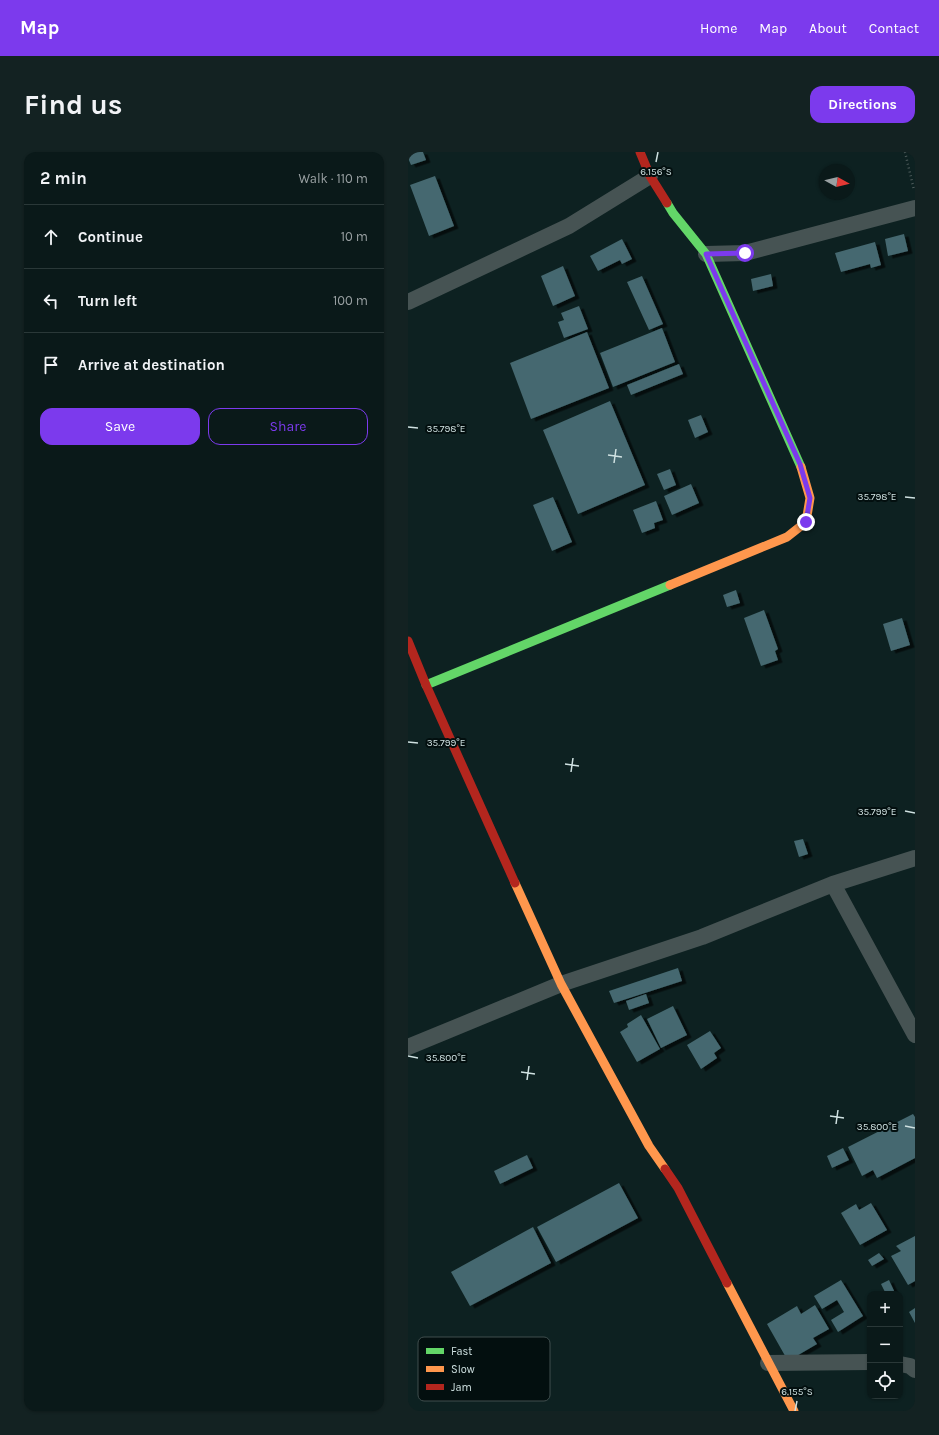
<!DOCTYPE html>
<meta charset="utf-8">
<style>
body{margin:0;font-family:Karla,sans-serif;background:#132222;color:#f1f3f6}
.controls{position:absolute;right:12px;bottom:12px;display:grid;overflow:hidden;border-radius:8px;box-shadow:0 1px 3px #0004}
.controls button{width:36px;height:36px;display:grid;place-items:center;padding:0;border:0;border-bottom:1px solid #2a3838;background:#0a1919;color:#f1f3f6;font:20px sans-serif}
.compass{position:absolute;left:411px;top:12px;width:36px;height:36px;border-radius:50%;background:#0a1919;box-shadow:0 1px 3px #0004;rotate:98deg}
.stop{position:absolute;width:12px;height:12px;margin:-9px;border:3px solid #7c3aed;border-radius:50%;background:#fff}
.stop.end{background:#7c3aed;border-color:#fff;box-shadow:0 1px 4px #0008}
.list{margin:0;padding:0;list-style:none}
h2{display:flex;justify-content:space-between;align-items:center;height:52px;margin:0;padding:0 16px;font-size:17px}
h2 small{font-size:13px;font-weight:400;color:#99a0a2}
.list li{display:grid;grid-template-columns:26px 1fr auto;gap:12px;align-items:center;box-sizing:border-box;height:64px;padding:0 16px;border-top:1px solid #2a3838}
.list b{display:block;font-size:15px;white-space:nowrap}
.list em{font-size:13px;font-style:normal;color:#99a0a2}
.actions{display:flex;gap:8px;padding:12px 16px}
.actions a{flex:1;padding:9px 0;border:1px solid #7c3aed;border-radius:12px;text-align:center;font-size:14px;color:#7c3aed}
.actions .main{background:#7c3aed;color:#fff}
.icon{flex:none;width:22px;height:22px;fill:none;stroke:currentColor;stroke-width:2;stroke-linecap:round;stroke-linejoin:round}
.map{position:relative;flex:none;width:507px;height:1259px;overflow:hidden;border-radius:12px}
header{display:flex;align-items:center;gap:24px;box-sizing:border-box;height:56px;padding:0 20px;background:#7c3aed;color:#fff}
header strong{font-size:19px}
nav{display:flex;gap:22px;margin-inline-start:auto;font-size:14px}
.intro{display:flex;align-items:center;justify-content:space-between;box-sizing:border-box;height:96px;padding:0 24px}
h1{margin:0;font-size:28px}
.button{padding:10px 18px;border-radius:12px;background:#7c3aed;color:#fff;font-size:14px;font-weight:700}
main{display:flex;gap:24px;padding:0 24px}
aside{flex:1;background:#0a1919;border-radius:12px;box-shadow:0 1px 3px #0004}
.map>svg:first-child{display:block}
.building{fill:#45686f;filter:url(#shadow)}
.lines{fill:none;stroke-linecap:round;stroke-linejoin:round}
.path{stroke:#4e5b5b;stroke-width:2.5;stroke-dasharray:1 3;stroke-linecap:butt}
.street{stroke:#465353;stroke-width:16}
.fast{stroke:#63d668;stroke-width:9}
.slow{stroke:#ff974d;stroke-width:9}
.jam{stroke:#b3261e;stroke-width:9}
.route{stroke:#7c3aed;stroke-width:5}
.ticks{fill:none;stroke:#cfe1e1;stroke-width:1.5}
.key{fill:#030f0f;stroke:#404e4e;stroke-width:1}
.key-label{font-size:11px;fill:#cfe1e1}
.ticks-label{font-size:10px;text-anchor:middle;fill:#cfe1e1;stroke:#030f0f;stroke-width:4;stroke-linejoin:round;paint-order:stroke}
</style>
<header>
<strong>Map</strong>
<nav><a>Home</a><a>Map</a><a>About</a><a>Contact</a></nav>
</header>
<div class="intro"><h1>Find us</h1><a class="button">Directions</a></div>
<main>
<aside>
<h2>2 min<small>Walk · 110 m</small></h2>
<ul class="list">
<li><svg class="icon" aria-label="ahead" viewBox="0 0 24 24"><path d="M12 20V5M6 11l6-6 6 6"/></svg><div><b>Continue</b></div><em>10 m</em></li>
<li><svg class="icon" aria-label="left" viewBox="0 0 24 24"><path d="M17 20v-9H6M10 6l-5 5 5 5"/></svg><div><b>Turn left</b></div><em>100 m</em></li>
<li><svg class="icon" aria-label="arrive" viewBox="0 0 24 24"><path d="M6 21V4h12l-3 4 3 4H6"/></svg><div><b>Arrive at destination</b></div></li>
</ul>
<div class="actions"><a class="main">Save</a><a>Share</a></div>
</aside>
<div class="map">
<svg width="507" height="1259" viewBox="0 0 507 1259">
<defs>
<filter id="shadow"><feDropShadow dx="4.5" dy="2.5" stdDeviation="0" flood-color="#0009"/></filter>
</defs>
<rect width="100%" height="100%" fill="#0d2121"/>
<path class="building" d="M0,0H15L18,8L3,13L0,6Z
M27,24L46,74L21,84L2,33Z
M496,82L500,99L480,104L477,87Z
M214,87L224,107L214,112L212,108L190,119L182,104Z
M467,90L473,113L463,116L462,112L433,120L427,101Z
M155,114L167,144L145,154L133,124Z
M363,122L365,134L345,139L343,127Z
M234,124L255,172L241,178L219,130Z
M171,154L180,177L156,186L150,170L156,168L153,161Z
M254,176L267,210L205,235L192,201Z
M179,180L201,236L123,267L102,211Z
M271,212L275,222L223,243L219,233Z
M202,249L237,333L170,362L135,278Z
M293,263L300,280L287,286L280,268Z
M262,317L268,333L256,338L249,322Z
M283,332L291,351L264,363L256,344Z
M145,345L164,390L144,399L125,353Z
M248,349L255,368L246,371L247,376L234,381L225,358Z
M328,438L332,451L319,455L315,443Z
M356,458L370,497L367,499L370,508L353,514L336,466Z
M494,466L502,493L483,499L475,472Z
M395,687L400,702L391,705L386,689Z
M270,816L274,829L206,851L201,839Z
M238,842L241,851L221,858L218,849Z
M265,854L279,883L253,896L239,867Z
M233,863L252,897L229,910L212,880L220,875L219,872Z
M302,879L313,896L306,901L309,906L293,917L279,893Z
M505,962L507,965V1006L469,1026L465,1018L454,1024L440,995Z
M435,996L441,1008L424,1016L419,1004Z
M119,1003L125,1016L92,1032L86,1019Z
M211,1031L230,1066L148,1110L129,1075Z
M463,1051L479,1078L452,1093L433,1061L448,1052L451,1058Z
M125,1075L143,1111L62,1154L43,1120Z
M507,1084V1129L500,1133L483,1104L493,1099L488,1094Z
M471,1101L476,1107L464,1114L460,1108Z
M433,1128L455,1164L430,1180L423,1168L436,1160L429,1148L414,1157L406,1144Z
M481,1128L487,1141L484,1142H478L473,1132Z
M407,1153L421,1177L405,1186L409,1192L380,1209L359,1172L389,1154L393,1162Z
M507,1156V1171L501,1160Z"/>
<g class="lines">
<path class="path" d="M497,0L506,38"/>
<path class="street" d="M298,102L337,101L507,56
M0,150L161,74L242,24
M425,732L507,883
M0,895L153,832L294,785L425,732L507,706
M360,1211L462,1210
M492,1212L502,1214L507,1218"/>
<path class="fast" d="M259,51L265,61L298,102L393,315
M18,533L262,433"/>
<path class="slow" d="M262,433L379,385L398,370L402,346L393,315
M107,731L153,832L241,994L257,1017
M319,1131L386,1259"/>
<path class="jam" d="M232,0L242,24L259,51
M0,489L18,533L107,731
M257,1017L270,1036L319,1131"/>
</g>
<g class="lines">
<path class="route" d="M337,101L298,102L392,312L402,346L398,370"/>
</g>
<path class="ticks" d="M248,10L250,0M0,275L10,276M200,303L214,305M206,311L208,297M497,345L507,346M0,590L10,591M157,612L171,614M163,620L165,606M497,659L507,661M0,904L10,906M113,920L127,922M119,928L121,914M422,964L436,966M428,972L430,958M497,974L507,976M387,1259L389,1249"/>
<rect x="10" y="1185" width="132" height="64" rx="6" class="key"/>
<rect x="18" y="1196" width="18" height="6" fill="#63d668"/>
<rect x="18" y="1214" width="18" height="6" fill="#ff974d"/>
<rect x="18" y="1232" width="18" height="6" fill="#b3261e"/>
<g class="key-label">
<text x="43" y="1203">Fast</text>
<text x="43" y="1221">Slow</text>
<text x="43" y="1239">Jam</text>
</g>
<g class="ticks-label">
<text x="248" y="23">6.156°S</text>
<text x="38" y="280">35.798°E</text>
<text x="469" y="348">35.798°E</text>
<text x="38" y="594">35.799°E</text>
<text x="469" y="663">35.799°E</text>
<text x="38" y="909">35.800°E</text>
<text x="469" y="978">35.800°E</text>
<text x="389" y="1243">6.155°S</text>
</g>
</svg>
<div class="controls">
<button>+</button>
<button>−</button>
<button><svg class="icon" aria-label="locate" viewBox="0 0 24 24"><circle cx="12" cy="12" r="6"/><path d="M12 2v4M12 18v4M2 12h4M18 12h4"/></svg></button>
</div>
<svg class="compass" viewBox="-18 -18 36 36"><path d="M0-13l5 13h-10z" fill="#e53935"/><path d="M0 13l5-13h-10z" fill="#99a0a2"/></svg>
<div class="stop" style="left:337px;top:101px"></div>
<div class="stop end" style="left:398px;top:370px"></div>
</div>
</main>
